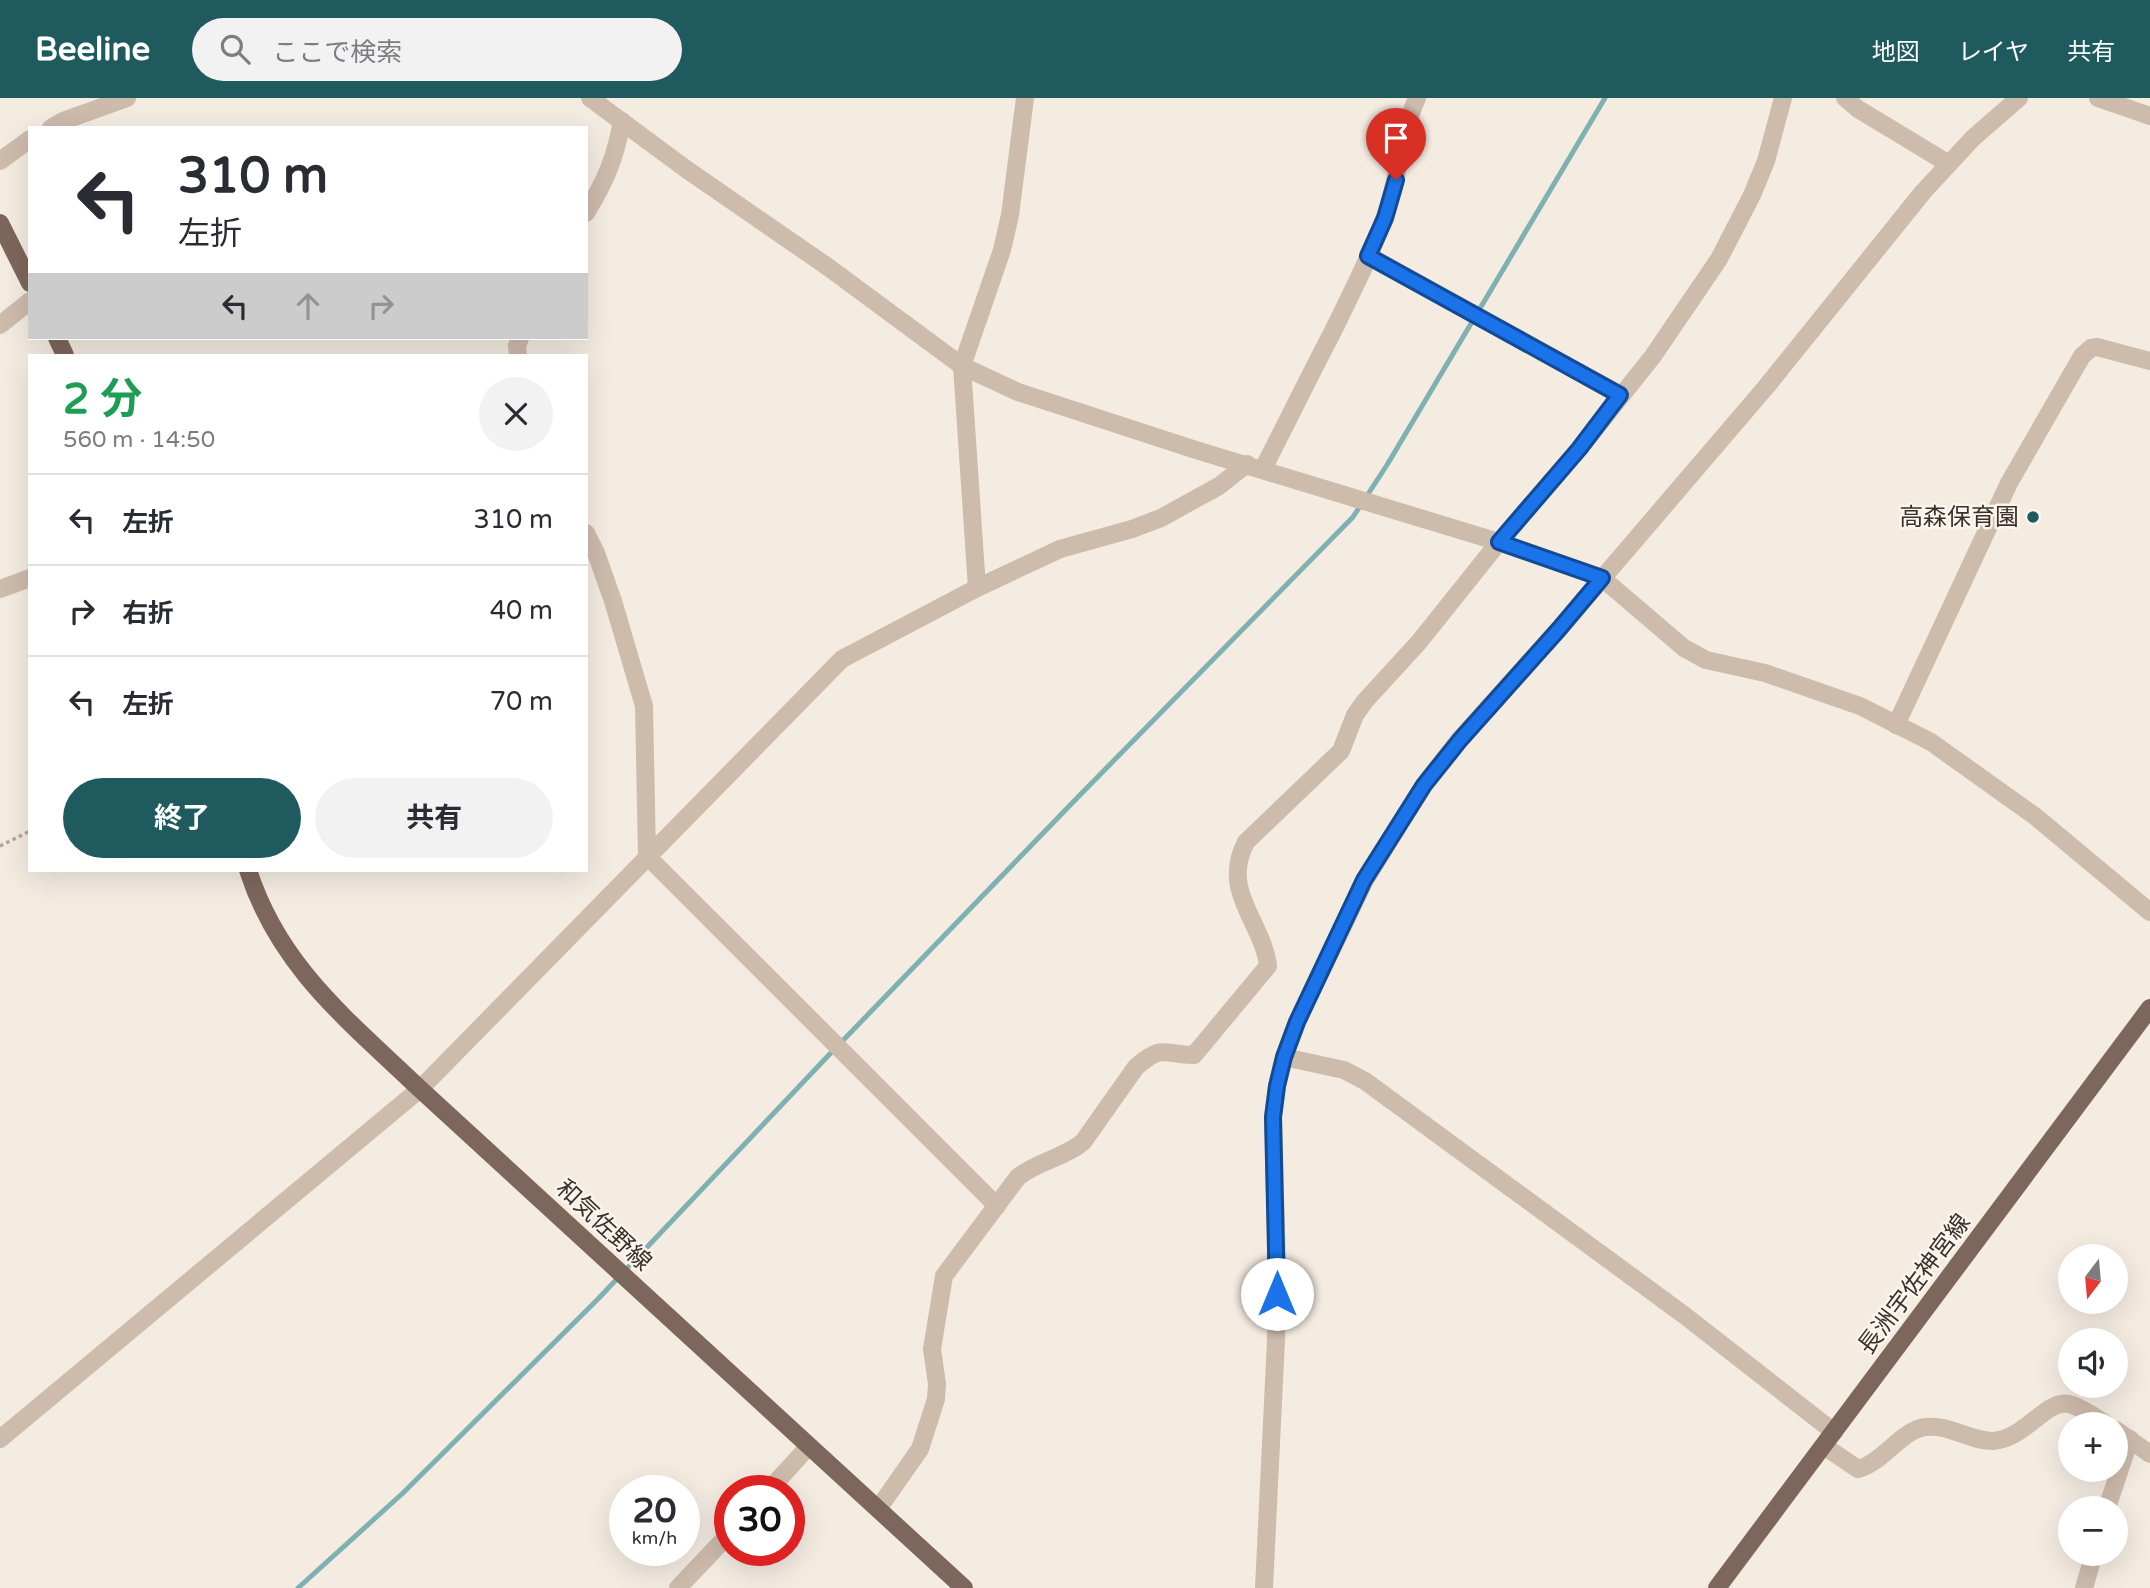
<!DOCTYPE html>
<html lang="ja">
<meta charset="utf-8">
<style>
:root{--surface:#fff;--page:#f2f2f3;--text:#2b2b33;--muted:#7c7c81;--line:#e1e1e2;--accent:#1f5a5e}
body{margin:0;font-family:"Varela Round","Noto Sans JP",sans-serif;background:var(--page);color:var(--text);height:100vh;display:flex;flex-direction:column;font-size:26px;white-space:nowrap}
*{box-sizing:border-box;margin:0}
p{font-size:23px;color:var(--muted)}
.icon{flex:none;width:38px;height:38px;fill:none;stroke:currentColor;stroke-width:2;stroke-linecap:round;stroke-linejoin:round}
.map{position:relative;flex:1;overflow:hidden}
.side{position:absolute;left:28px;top:256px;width:560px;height:518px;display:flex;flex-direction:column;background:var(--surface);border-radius:0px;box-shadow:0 7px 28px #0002}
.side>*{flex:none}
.guide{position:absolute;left:28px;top:28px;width:560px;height:214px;border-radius:0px;box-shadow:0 7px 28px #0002;background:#fff;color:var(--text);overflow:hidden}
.needle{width:46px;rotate:196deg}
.controls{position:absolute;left:2058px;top:1146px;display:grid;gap:14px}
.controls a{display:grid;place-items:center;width:70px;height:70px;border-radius:50%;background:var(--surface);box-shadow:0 7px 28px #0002;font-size:35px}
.speed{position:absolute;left:609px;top:1377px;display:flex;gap:14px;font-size:35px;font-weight:700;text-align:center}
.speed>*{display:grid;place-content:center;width:91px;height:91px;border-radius:50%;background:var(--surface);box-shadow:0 7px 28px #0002;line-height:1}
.speed small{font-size:18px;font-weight:400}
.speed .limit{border:10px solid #d22;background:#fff;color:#111}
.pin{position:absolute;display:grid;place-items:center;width:60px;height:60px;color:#fff;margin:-72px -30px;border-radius:50% 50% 50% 0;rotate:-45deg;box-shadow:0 0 7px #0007}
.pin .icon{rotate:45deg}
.me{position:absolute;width:77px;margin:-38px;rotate:0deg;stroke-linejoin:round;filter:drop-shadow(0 0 5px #0008)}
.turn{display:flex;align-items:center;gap:24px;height:147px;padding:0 35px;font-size:32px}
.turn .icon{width:91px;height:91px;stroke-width:2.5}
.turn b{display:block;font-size:49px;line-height:60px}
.lanes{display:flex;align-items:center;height:66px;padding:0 35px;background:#0003;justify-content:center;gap:35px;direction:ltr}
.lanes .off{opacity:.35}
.round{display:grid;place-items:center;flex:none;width:74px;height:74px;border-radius:37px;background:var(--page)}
.head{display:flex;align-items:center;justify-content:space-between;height:119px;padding:0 35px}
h1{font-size:42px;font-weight:700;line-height:52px;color:#1e9e55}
.cta{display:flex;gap:14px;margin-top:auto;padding:14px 35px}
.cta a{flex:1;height:80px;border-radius:42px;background:var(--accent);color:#fff;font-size:28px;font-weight:700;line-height:80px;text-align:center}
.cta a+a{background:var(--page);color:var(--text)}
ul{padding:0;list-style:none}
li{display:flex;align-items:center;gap:21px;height:91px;padding:0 35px;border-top:2px solid var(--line)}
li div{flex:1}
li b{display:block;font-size:26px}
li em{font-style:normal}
header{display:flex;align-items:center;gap:42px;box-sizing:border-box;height:98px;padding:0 35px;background:var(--accent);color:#fff}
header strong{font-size:33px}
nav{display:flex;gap:38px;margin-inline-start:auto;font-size:24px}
.search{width:490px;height:63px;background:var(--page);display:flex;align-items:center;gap:18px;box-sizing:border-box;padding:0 24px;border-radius:38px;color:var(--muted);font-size:26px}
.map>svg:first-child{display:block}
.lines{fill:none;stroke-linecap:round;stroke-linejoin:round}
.stream{stroke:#7fb0b2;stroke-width:5}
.path{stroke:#b9a596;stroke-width:3.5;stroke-dasharray:3.5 3.5;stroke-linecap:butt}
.minor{stroke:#cdbbac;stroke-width:18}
.major{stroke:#7d675c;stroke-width:18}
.route-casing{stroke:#114b97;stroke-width:18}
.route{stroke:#1a73e8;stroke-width:12}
.poi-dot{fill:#1f5a5e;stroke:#fbf5ee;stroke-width:2.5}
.labels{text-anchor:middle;stroke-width:5;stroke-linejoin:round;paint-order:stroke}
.poi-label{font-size:24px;fill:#3b302b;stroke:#fbf5ee;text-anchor:end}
.street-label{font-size:24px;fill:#3b302b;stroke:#fbf5ee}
</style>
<header>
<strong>Beeline</strong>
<div class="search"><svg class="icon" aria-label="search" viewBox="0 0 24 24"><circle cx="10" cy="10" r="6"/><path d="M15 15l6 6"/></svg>ここで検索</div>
<nav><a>地図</a><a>レイヤ</a><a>共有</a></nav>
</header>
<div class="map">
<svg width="2150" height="1490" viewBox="0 0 2150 1490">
<rect width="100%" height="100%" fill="#f4ebe1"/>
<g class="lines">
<path class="stream" d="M298,1490L403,1395L598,1201L826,960L1078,699L1353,419L1387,367L1605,0"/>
<path class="path" d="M0,748L30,733"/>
<g class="minor">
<path d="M590,0L686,71L828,169L962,268L1018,294L1196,352L1499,444L1602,480L1684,550L1706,562L1765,575L1860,608L1931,644L2036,719L2150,814"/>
<path d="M1845,0L1858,11L1949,66"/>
<path d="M2098,0L2150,18"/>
<path d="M51,30L63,23L127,0"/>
<path d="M0,63L30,41"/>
<path d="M586,115C606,82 615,61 622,23"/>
<path d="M1369,158L1620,297"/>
<path d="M0,227L30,203"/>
<path d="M518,257L517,248L520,240"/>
<path d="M1263,371C1286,326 1308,281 1331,237C1350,198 1370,160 1385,119C1399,80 1400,38 1417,0"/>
<path d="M586,435L596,455L613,503L644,608L647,758L997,1108"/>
<path d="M977,490L962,268L1002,152L1010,117L1025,0"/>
<path d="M0,491L30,480"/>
<path d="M1896,627L2009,385L2082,258L2091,250L2097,249L2150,263"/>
<path d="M1284,959L1344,972L1365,983L1684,1217L1834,1334"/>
<path d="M2116,1332L2150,1356"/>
<path d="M0,1341L420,991L842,561L977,490L1060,451L1132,431L1161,420L1219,388L1247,366"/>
<path d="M1824,1348L1858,1371C1883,1365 1902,1331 1926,1329C1949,1326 1971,1344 1994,1343C2026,1340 2046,1301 2069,1306C2082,1309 2095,1319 2106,1326"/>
<path d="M768,1393L809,1348"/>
<path d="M2107,1410L2130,1341"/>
<path d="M878,1411L920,1351L936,1301L937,1286L932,1251L944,1178L1018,1079C1038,1063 1064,1060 1083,1044L1136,969C1164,945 1163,957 1194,957L1268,868C1263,824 1220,793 1246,744L1341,653L1355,617L1365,603L1419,544L1499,444L1579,351L1653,258L1719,161L1752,97L1766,63L1783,0"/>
<path d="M678,1490L730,1435"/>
<path d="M1264,1490L1276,1242L1277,1173L1273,1019L1277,988L1284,959L1297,924L1365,782L1424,687L1459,642L1559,531L1766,289L1923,94L1973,40L2019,0"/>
<path d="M2084,1490L2094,1456"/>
</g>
<g class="major">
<path d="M0,125L30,185"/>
<path d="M57,240L65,257"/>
<path d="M248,772C279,869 348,922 420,991L964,1490"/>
<path d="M1717,1490L2150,910"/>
</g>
</g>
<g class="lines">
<g class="route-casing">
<path id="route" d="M1277,1196L1273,1019L1277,988L1284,959L1297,924L1364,782L1424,687L1460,642L1559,531L1602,480L1499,444L1579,351L1620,297L1368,158L1385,120L1396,82"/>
</g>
<use href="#route" class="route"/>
</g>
<circle class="poi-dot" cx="2033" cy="419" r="7"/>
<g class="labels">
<g class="poi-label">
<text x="2019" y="427">高森保育園</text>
</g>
<g class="street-label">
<text transform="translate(604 1127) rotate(43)" y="8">和気佐野線</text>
<text transform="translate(1914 1186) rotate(-53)" y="8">長洲宇佐神宮線</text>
</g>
</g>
</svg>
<div class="controls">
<a><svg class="needle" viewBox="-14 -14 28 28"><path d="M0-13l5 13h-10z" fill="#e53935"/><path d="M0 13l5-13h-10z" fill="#7c7c81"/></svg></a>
<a><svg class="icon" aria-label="sound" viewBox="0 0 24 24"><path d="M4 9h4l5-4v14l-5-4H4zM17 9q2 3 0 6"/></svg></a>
<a>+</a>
<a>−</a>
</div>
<div class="speed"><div>20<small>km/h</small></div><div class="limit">30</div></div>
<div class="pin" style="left:1396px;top:82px;background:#d93025"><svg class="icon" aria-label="arrive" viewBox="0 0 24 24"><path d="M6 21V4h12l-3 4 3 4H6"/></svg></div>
<svg class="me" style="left:1277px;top:1196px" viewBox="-20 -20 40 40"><circle r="19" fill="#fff"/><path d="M0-13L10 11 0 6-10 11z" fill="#1a73e8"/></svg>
<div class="guide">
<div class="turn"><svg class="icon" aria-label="left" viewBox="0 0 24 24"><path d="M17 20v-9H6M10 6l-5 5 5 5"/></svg><div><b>310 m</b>左折</div></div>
<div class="lanes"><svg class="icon" aria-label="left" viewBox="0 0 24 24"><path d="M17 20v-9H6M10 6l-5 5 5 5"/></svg><svg class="icon off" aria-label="ahead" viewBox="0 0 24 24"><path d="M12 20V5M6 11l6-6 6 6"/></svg><svg class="icon off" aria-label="right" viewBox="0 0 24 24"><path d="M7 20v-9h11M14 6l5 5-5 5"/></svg></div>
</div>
<section class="side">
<div class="head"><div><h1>2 分</h1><p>560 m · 14:50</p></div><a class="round"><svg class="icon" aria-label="close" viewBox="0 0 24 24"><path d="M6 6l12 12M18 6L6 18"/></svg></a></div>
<ul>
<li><svg class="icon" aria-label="left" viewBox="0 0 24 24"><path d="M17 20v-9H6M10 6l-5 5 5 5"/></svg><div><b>左折</b></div><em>310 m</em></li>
<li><svg class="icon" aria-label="right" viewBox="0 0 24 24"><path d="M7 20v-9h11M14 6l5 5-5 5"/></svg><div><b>右折</b></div><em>40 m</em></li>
<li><svg class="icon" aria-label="left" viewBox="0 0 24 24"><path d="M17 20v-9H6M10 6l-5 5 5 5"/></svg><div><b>左折</b></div><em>70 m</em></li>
</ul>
<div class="cta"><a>終了</a><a>共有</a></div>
</section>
</div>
